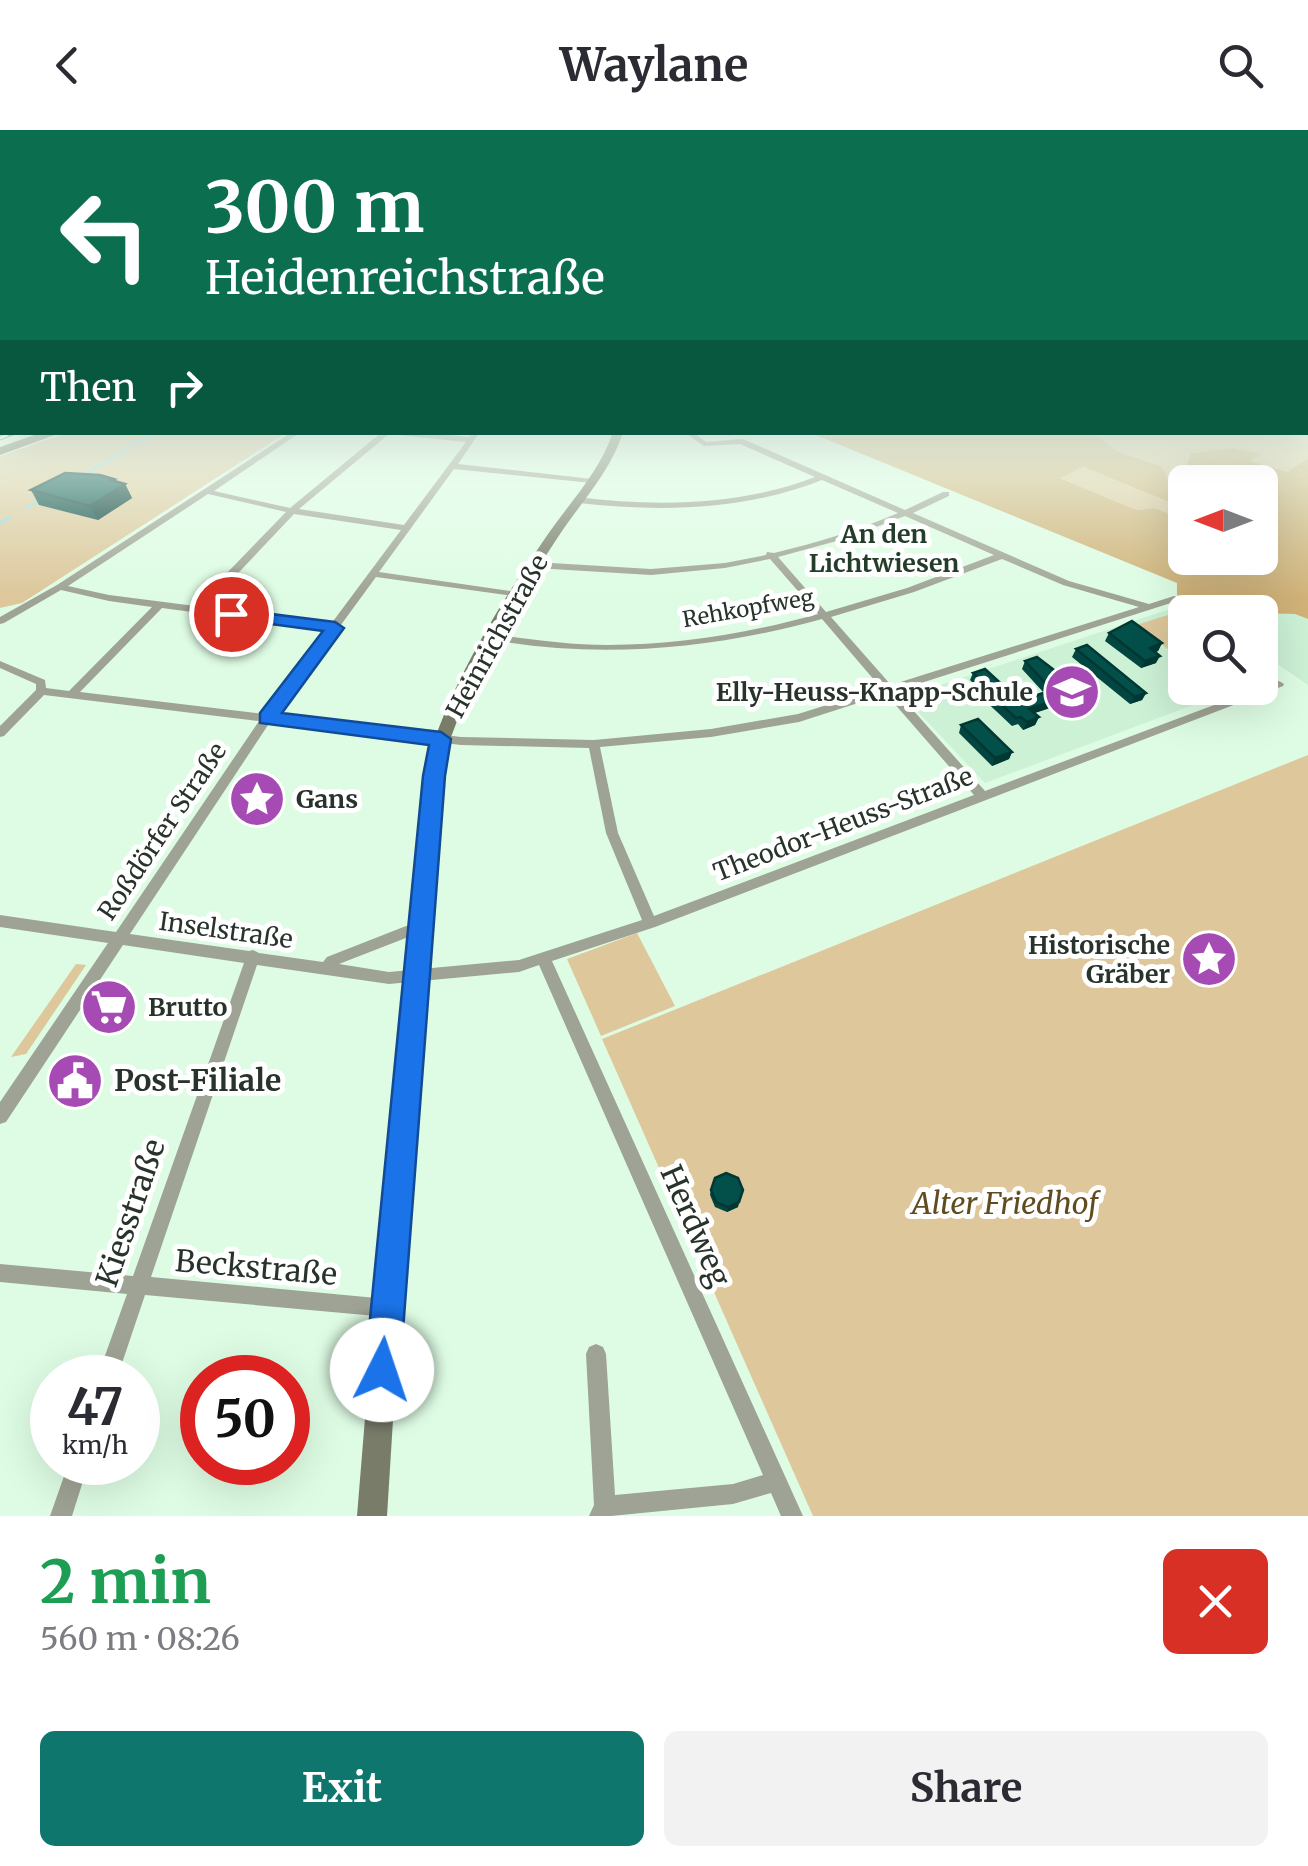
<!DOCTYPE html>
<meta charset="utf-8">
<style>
:root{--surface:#fff;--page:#f2f2f3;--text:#2b2b33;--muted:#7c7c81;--accent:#0f766e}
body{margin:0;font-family:Merriweather,serif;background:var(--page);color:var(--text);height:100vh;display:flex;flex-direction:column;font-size:38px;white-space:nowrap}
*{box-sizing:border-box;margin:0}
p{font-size:32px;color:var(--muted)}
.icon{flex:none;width:55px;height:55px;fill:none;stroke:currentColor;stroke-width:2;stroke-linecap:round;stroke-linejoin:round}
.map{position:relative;height:1386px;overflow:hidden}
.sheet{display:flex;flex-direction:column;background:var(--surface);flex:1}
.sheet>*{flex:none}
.banner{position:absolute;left:0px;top:0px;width:1310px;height:305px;box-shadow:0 10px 40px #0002;background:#0b6e4f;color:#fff;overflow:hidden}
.needle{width:65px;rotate:270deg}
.buttons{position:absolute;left:1168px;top:335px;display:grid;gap:20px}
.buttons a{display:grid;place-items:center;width:110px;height:110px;border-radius:15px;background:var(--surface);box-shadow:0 10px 40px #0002;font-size:50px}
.speed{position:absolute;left:30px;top:1225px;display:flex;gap:20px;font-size:50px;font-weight:700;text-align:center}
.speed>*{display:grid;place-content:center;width:130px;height:130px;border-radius:50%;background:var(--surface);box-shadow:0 10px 40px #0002;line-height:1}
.speed small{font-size:25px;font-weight:400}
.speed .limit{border:15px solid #d22;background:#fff;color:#111}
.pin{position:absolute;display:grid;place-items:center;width:85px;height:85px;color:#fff;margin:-42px;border:5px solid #fff;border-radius:50%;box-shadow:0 2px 10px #0007}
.me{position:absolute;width:110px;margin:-55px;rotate:4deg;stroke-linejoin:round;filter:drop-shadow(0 0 8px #0008)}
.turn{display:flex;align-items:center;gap:35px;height:210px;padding:0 40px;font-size:45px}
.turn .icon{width:130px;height:130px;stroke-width:2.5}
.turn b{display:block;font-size:70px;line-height:85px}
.then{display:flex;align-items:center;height:95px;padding:0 40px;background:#0003;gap:20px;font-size:38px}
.round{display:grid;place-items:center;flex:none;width:105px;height:105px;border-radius:15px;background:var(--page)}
.summary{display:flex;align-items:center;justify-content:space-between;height:170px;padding:0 40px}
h1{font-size:60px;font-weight:700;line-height:75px;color:#1e9e55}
.action{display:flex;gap:20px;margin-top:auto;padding:20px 40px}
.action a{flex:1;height:115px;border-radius:15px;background:var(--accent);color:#fff;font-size:40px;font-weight:700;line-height:115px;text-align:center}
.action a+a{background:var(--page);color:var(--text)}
header{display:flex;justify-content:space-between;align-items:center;height:130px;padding:0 40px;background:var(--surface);font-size:45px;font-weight:700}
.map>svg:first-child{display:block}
.built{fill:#ccf1d5}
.green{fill:#ddc79b}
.forest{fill:#d0b278}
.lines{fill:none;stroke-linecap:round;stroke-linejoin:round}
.stream{stroke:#8bd8f1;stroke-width:2.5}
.minor{fill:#9fa395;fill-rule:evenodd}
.secondary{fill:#787c69;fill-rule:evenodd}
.primary{fill:#5c6149;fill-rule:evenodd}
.rail-casing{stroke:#505f54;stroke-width:5}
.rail{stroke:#fff;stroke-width:2.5;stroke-dasharray:8;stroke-linecap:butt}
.wall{fill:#034540}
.shaded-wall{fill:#023834}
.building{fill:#03504a;stroke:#023834;stroke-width:2.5}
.route{fill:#1a73e8;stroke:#114b97;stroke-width:2.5}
.labels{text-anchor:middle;stroke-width:10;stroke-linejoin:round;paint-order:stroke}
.far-street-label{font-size:22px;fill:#28332b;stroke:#fff}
.far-quarter-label{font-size:25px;font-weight:bold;fill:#243d2b;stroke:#fff}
.street-label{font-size:25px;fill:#28332b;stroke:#fff}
.poi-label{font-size:25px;font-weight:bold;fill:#28332b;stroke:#fff;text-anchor:end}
.near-poi-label{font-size:30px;font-weight:bold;fill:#28332b;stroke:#fff;text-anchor:start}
.near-park-label{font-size:30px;font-style:italic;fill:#614c1f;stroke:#fff}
.near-street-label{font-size:30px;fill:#28332b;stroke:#fff}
</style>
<header><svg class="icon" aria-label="back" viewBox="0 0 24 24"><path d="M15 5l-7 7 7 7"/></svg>Waylane<svg class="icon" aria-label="search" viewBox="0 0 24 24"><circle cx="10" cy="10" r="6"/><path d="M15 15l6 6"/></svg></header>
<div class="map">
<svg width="1308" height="1386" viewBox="0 0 1308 1386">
<rect width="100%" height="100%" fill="#defce4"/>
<g class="built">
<path d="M1176,477L1185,483V558H1238L985,653L904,567Z"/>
<path d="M1260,484H1295L1308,489V555L1260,522Z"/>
</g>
<g class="green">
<path d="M1308,273V328L1288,343L1249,331L1260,324L1233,318L1191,323L1181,346L1186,352L1185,389L1154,378L1137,380L1058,347L1083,337L1169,372L1161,336L1116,321L1095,303L1308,302Z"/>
<path d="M67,303H286L22,473L0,478V326Z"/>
<path d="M1168,485L1185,497V532L1136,495Z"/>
<path d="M1308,625V1386H813L602,909Z"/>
<path d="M637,803L675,876L601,906L567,829Z"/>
<path d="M76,834L86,835L26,924L11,927Z"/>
</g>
<path class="forest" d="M811,303H1095L1116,321L1161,336L1177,365L1169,372L1083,337L1060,348L1137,380L1154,378L1185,389V428H1238L1242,435L1266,438L1260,423V352H1186L1181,347L1191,323L1233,318L1261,324L1250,331L1287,342L1308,328V489L1295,484L1202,482L1177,465V453Z"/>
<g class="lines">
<g class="stream">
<path d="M83,345L156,302"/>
<path d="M27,378L40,370"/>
<path d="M0,393L10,387"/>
</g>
<g class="minor">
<path d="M292,302H301L214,361L290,378L382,302H418L469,307L473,302H480L458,334L592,349L596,351L592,353L454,339L379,442L517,462L522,465L520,467L376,447L275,585L461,607L594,610L711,599L798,584L881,558L822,489C713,519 599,530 487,509V505L491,504C530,509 569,515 608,515C678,515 750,503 818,484L770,429L725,438L651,445L535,438L530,435L535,432L651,439L725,433L766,425L767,422L774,423C816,413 858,400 898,383L822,350C744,381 660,382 578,373L574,370L578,367C657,377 740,376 815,347L740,314L704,316L684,302H693L706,312L743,309L905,380L943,362H949V366L913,383L1069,451L1149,474L1174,466L1177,467V471L896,561L985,661L1275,552L1279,551L1284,554L1283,556L655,797L552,831L803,1386H781L771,1363L733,1374L611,1386H589L594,1375L586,1224L589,1217L596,1214L603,1217L606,1224L615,1365L733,1354L763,1345L539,835L519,842L389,854L257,835L151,1147L387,1169L394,1171L396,1178L394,1185L387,1187L145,1165L117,1248H97L127,1164L0,1152V1134L133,1146L244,833L123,815L6,992L0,994V972L108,813L0,797V785L116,802L259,591L44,565L4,606L0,607V596L36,560V554L0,538V531L45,550L46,558L69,561L152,477L109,471L61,460L4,493L0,494V487L57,455ZM389,304L466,312L404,395L299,379ZM208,364L286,382L195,476L109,465L68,456ZM294,384L401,400L331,494L205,478ZM905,386L994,425L907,458L826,482L778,427L844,409ZM1002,429L1063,455L1139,477L891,555L831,487L914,462ZM162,478L326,500L264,584L80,562ZM886,564L974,665L654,786L618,703L600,617L711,607L799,592ZM270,592L461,615L589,618L606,703L642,790L519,830L389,842L339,834L411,806L413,802L411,798L406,796L327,827L323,832L259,823L253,820L249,821L130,804Z"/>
<path d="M69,1332H89L72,1386H50Z"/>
</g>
<path class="secondary" d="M613,302H623C611,342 580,373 558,407C513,475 470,546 445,625L411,1081L400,1178L387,1386H357L374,1178L387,1081L429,625C455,546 499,475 546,407C569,373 600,342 613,302Z"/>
<path class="primary" d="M43,302H63L0,325V317Z"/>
<g class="rail-casing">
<path id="rail" d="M0,308L16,302"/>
</g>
<use href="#rail" class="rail"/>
</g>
<g class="wall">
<path d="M115,351L125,354L132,368L98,390L39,375L31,360Z"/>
<path d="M1109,503L1162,513L1158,521L1156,522V533L1141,538L1105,511Z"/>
<path d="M1076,519L1146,563L1142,570L1130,574L1072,527Z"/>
<path d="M1025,531L1086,569L1089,583L1078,587L1062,574L1034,583L1039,587L1035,595L1023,600L1018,594L1012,596L979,565L981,561L970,550L973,543L1020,571L1044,563L1022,539Z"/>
<path d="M961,595L1012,622L1009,629L992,636L959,603Z"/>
<path d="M711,1060L738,1077L727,1082L715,1077L710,1065Z"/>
</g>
<g class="shaded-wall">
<path d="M114,349L118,358L125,354L132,368L98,390L90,376Z"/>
<path d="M1162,513L1158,521L1146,525L1150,518Z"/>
<path d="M1160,526L1156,533L1141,538L1145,531Z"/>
<path d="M1146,563L1142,570L1130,574L1135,567Z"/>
<path d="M1066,566L1062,574L1026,586L1029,579Z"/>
<path d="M1093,575L1089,583L1078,587L1081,579Z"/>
<path d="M1039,587L1035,595L1023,600L1027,592Z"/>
<path d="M1012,622L1009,629L992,636L995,628Z"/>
<path d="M743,1060L738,1077L727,1082L728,1077Z"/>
</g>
<g class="building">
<path d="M65,343L100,345L114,349L111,350L125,354L90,376L31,360Z"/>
<path d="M1132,491L1162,513L1150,518L1160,526L1145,531L1109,503Z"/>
<path d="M1087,515L1146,563L1135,567L1076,519Z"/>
<path d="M1037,527L1087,565L1083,567L1093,575L1081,579L1066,566L1029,579L1039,587L1027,592L1021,587L1016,588L982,557L987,556L973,543L985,539L1020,571L1052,560L1025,531Z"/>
<path d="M978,589L1012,622L995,628L961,595Z"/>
<path d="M726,1043L738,1048L743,1060L739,1072L728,1077L716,1072L711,1060L715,1048Z"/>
</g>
<linearGradient id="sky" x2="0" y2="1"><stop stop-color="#83c2ec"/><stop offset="0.58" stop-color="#f0fef3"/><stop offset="1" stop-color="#f0fef3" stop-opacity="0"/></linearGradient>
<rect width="1308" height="467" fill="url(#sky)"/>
<path class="route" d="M231,479L335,492L344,498L282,583L441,602L451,609L445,646L400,1240L395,1253L382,1258L370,1253L365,1240L423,646L429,615L260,593V583L323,501L225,488L222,484Z"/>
<defs>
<g id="school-disc" transform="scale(2.875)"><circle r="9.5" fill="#a64ab4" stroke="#fff"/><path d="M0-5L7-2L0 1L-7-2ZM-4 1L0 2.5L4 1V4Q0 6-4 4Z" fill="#fff"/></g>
<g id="sight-disc" transform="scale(2.875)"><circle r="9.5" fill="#a64ab4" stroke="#fff"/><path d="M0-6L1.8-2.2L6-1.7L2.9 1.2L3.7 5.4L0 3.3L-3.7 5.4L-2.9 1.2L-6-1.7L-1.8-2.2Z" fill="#fff"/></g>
<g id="supermarket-disc" transform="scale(2.875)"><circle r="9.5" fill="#a64ab4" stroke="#fff"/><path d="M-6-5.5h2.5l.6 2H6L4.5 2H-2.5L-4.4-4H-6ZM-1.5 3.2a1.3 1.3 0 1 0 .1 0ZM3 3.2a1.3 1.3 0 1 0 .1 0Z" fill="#fff"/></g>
<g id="civic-disc" transform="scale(2.875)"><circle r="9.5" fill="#a64ab4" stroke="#fff"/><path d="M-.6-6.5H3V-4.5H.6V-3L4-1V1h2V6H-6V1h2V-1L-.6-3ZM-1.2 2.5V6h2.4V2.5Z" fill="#fff"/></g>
</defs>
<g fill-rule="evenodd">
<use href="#school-disc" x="1072" y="562"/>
<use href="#sight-disc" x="257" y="669"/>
<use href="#sight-disc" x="1209" y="829"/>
<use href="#supermarket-disc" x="109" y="877"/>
<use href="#civic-disc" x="75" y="951"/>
</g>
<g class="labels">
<g class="far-street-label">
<text transform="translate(748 478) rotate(-10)" y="8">Rehkopfweg</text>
</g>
<g class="far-quarter-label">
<text x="884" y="413">An den<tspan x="884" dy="29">Lichtwiesen</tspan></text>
</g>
<g class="street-label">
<text transform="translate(497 506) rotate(-61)" y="9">Heinrichstraße</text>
<text transform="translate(843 694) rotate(-21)" y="9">Theodor-Heuss-Straße</text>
<text transform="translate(162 701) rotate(-56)" y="9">Roßdörfer Straße</text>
<text transform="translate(226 800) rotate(8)" y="9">Inselstraße</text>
</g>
<g class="poi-label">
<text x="1033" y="571">Elly-Heuss-Knapp-Schule</text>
<text x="296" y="678" text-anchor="start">Gans</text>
<text x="1170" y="824">Historische<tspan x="1170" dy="29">Gräber</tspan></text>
<text x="148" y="886" text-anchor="start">Brutto</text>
</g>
<g class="near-poi-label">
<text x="114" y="961">Post-Filiale</text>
</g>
<g class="near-park-label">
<text x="1005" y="1084">Alter Friedhof</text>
</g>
<g class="near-street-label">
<text transform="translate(131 1083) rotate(-71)" y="10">Kiesstraße</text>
<text transform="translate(695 1096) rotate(66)" y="10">Herdweg</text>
<text transform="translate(256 1138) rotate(5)" y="10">Beckstraße</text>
</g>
</g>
</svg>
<div class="buttons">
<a><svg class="needle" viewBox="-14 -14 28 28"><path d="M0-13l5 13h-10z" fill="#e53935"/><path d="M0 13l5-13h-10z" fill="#7c7c81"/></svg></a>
<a><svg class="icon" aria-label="search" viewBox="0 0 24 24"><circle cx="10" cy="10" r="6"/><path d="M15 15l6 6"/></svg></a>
</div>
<div class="speed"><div>47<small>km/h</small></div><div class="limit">50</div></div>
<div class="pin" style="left:231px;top:484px;background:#d93025"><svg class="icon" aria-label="arrive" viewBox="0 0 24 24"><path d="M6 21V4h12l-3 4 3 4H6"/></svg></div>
<svg class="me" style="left:382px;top:1240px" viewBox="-20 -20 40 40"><circle r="19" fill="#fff"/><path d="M0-13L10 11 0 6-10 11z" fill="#1a73e8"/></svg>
<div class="banner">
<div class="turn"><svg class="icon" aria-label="left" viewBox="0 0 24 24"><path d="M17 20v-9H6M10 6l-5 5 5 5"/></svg><div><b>300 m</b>Heidenreichstraße</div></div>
<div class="then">Then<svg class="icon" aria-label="right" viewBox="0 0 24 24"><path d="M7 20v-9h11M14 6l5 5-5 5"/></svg></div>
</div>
</div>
<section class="sheet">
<div class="summary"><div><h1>2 min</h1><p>560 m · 08:26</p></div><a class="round" style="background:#d93025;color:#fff"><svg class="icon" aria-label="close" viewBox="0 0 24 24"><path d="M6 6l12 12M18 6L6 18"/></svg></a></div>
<div class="action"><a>Exit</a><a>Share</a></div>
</section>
